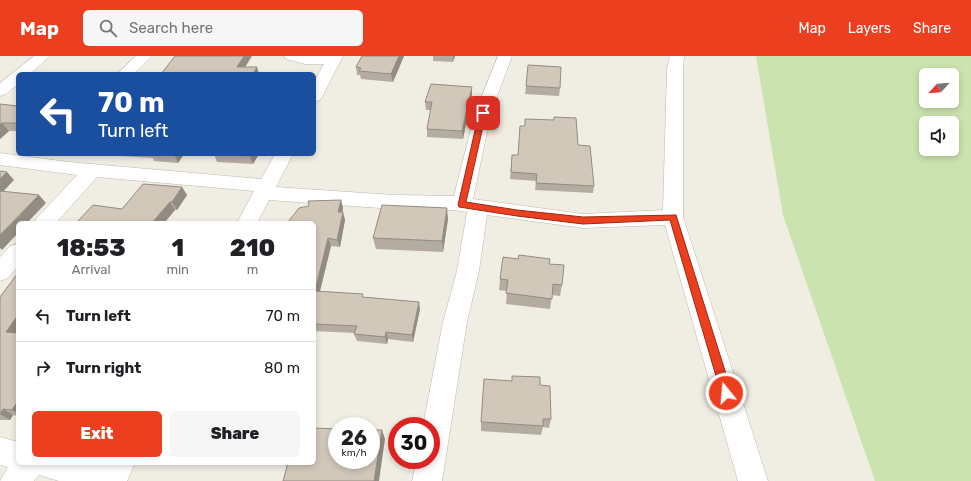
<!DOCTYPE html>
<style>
:root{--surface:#fff;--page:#f6f6f6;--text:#202124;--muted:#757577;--line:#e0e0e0;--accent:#ec3f1f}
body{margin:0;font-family:Rubik,sans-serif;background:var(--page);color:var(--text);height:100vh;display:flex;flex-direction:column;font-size:15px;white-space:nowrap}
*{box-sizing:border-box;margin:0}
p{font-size:13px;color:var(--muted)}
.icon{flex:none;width:22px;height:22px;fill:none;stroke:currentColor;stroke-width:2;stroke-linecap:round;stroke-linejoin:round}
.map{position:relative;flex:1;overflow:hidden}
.panel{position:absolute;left:16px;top:165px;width:300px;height:244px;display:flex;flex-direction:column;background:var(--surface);border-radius:6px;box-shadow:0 2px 6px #0003}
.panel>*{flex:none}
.hud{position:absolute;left:16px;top:16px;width:300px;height:84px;border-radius:6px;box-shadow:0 2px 6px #0003;background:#1a4fa0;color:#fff;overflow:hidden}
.needle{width:26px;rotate:244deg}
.controls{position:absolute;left:919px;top:12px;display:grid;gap:8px}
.controls a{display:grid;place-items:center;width:40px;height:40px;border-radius:6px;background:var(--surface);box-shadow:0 2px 6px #0003;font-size:20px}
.speed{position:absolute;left:328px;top:361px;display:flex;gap:8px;font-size:20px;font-weight:700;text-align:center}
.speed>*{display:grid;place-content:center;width:52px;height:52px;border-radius:50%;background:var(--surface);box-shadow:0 2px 6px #0003;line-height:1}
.speed small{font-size:10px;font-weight:400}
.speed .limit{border:6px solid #d22;background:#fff;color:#111}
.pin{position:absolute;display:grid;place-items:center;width:34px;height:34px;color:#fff;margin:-17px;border-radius:8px;box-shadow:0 2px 6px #0006}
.me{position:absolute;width:44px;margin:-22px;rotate:343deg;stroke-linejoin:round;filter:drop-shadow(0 0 3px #0008)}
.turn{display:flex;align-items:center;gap:14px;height:84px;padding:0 16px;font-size:18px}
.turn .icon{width:52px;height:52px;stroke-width:2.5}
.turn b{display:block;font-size:28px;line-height:34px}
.eta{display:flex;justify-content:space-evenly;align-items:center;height:68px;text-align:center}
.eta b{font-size:24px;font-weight:800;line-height:28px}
.primary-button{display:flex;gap:8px;margin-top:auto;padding:8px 16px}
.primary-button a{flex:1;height:46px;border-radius:6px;background:var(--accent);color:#fff;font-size:16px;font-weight:800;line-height:46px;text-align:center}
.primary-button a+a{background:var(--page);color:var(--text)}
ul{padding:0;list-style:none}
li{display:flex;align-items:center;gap:12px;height:52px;padding:0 16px;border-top:1px solid var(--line)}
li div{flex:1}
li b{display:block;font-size:15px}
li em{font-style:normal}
header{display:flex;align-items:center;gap:24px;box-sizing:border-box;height:56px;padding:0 20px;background:var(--accent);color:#fff}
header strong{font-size:19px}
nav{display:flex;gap:22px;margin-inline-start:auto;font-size:14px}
.search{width:280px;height:36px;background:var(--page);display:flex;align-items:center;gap:10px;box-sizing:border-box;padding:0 14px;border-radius:6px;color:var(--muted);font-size:15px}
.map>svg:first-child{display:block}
.green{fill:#cbe3ae;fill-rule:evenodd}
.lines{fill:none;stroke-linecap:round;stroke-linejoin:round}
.street-casing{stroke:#beb7aa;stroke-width:1}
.street{fill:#fff;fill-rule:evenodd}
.wall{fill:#b4aca0}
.shaded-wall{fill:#928c82}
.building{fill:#d1c8ba;stroke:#928c82}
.route{fill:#ec3f1f;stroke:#992914}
</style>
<header>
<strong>Map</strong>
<div class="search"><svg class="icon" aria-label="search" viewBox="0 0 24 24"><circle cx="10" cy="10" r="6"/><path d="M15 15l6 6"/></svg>Search here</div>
<nav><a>Map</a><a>Layers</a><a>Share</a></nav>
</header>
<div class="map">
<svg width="971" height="425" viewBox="0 0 971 425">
<rect width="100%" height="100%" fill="#f0ede3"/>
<path class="green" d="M756,0H971V425H875L783,159ZM926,19H952V45H926ZM926,67H952V93H926Z"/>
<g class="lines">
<g class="street-casing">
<g id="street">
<path d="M34,0H50L30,18H18V28L6,38L0,40V27Z"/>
<path d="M136,0H152L134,18H117Z"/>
<path d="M284,0H343L322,41L320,44L314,46V26L324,8H305L286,3Z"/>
<path d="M498,0H512L491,57L473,143L583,158L663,154L667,13L670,0H684L683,13V161L768,425H738L665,169L583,172L487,159L479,215L467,266L442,425H412L417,404H431V370H423L443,266L457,215L467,156L454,154L394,153L269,144L257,167H237L254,135L97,121L56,167H34L37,162L77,119L0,109V97L69,106L261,123L275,98H293L276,131L394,139L454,140L475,57Z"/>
<path d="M18,188V210L8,222L0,225V201L10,190Z"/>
<path d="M0,381L18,386V407H135L127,425H59L39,419L34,425H0L8,411L0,409Z"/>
</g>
</g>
<use href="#street" class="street"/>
</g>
<g class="wall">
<path d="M362,0H404L393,26L361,23L360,19H357L356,11Z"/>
<path d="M433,0H455L453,6L433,5Z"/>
<path d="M526,30L560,32L559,40L525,38Z"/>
<path d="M472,31V39L463,83L427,81V73L431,54H426L425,46Z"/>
<path d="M0,48L18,50V75H9L0,83Z"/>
<path d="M554,61L578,89L594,130L593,137L535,134L536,125L510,123L512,99H518L554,64Z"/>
<path d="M104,98H184L178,107L154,105L153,102L104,99Z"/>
<path d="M214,98H259L253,108L217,106Z"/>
<path d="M182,131L187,139L177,154H175L164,167H76L122,153Z"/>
<path d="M341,144L343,152L342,156L345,164L340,191L331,190L320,235L363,241L420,253L413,286L388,283L387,288L357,285L354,278L355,277L314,275V167Z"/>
<path d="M448,163L443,196L376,193L373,182Z"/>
<path d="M549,208L562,229L560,240L552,239L550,253L506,248L507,235L499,234L500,223Z"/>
<path d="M18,217V360L13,359L10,364H0V241Z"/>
<path d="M540,329L551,363L549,372L543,371L541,379L481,375V366Z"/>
</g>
<g class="shaded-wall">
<path d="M244,0H252L241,18L237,11Z"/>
<path d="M399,0H404L393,26L391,18Z"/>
<path d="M453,0H455L453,6Z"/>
<path d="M257,11L259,18H253Z"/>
<path d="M472,31V39L463,83L462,75Z"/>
<path d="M2,67L9,75L0,83V69Z"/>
<path d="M174,98H184L178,107Z"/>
<path d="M251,98H259L253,108L250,100Z"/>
<path d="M7,116L14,124L0,139V123Z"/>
<path d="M182,131L187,139L177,154L172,146Z"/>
<path d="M39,139L46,147L27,167H18V177L2,194L0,192V179Z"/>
<path d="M341,144L343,152L341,164L338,156Z"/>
<path d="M170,146L175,154L164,167H152Z"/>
<path d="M447,152L448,163L443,196L442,185Z"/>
<path d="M343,156L345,164L340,191L337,184Z"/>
<path d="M328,182L331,190L318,243L315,235Z"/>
<path d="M419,246L420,253L413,286L412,279Z"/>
<path d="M18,259V279L6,276Z"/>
<path d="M386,276L388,283L387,288L385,281Z"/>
<path d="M18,345V357L12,354Z"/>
<path d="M3,353L13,359L10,364L0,358Z"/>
<path d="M382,374L385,383L379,425H374Z"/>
</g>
<g class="building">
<path d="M175,0H244L237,11H257L253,18H161Z"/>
<path d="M362,0H399L391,18L359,15L361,12L356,11Z"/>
<path d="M528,9L561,11L560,32L526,30Z"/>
<path d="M431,28L472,31L462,75L427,73L432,46H425Z"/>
<path d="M0,48L18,50V67H2L0,69Z"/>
<path d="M554,61L576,62L578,89L590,90L594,130L536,127L537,118L511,116L512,99H518L520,70H525V63L554,64Z"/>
<path d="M223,98H251L250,100Z"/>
<path d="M0,115L7,116L0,123Z"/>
<path d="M143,128L182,131L172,146H170L152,167H76L93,149L122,153Z"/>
<path d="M0,135L39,139L0,179Z"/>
<path d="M341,144L338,156H343L337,184L328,182L315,235L363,238L362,241L419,246L412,279L386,276L385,281L354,278L357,270L314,268V167H287L299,152L309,150L308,145Z"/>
<path d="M382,149L447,152L442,185L373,182Z"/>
<path d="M519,199L550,203L549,208L564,209L562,229L553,228L552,243L506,237L508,224L500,223L503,201L518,203Z"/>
<path d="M18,217V259L6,276L18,277V345L12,354L3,353L0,358V241Z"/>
<path d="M512,320L540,321V329L550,330L551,363H543V370L481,366L484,323L512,325Z"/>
<path d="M314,372L337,373V404H371V374H382L374,425H283L288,407H314Z"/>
</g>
<path class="route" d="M483,55L486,57L466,146L517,154L583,161L676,159L732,337L730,341L726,342L723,341L721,337L670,164L583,168L517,160L459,151L458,149L479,57Z"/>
</svg>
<div class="controls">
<a><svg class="needle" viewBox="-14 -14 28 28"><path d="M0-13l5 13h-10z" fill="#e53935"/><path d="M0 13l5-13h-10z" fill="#757577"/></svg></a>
<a><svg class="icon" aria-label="sound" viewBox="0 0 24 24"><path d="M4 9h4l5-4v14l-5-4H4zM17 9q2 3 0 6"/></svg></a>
</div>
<div class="speed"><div>26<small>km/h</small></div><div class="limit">30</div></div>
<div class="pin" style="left:483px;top:57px;background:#d93025"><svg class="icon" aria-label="arrive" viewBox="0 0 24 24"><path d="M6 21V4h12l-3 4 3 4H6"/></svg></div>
<svg class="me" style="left:726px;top:337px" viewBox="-20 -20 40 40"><circle r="17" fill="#ec3f1f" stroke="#fff" stroke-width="3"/><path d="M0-11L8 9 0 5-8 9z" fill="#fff"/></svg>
<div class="hud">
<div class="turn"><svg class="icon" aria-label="left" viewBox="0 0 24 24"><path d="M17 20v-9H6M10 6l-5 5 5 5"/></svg><div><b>70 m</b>Turn left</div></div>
</div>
<section class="panel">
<div class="eta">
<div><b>18:53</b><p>Arrival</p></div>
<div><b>1</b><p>min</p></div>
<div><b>210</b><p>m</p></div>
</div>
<ul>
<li><svg class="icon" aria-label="left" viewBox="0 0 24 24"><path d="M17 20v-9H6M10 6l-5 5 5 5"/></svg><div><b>Turn left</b></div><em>70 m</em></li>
<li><svg class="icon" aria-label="right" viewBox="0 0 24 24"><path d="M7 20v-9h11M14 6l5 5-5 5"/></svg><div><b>Turn right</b></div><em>80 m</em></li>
</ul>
<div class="primary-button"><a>Exit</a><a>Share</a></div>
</section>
</div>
